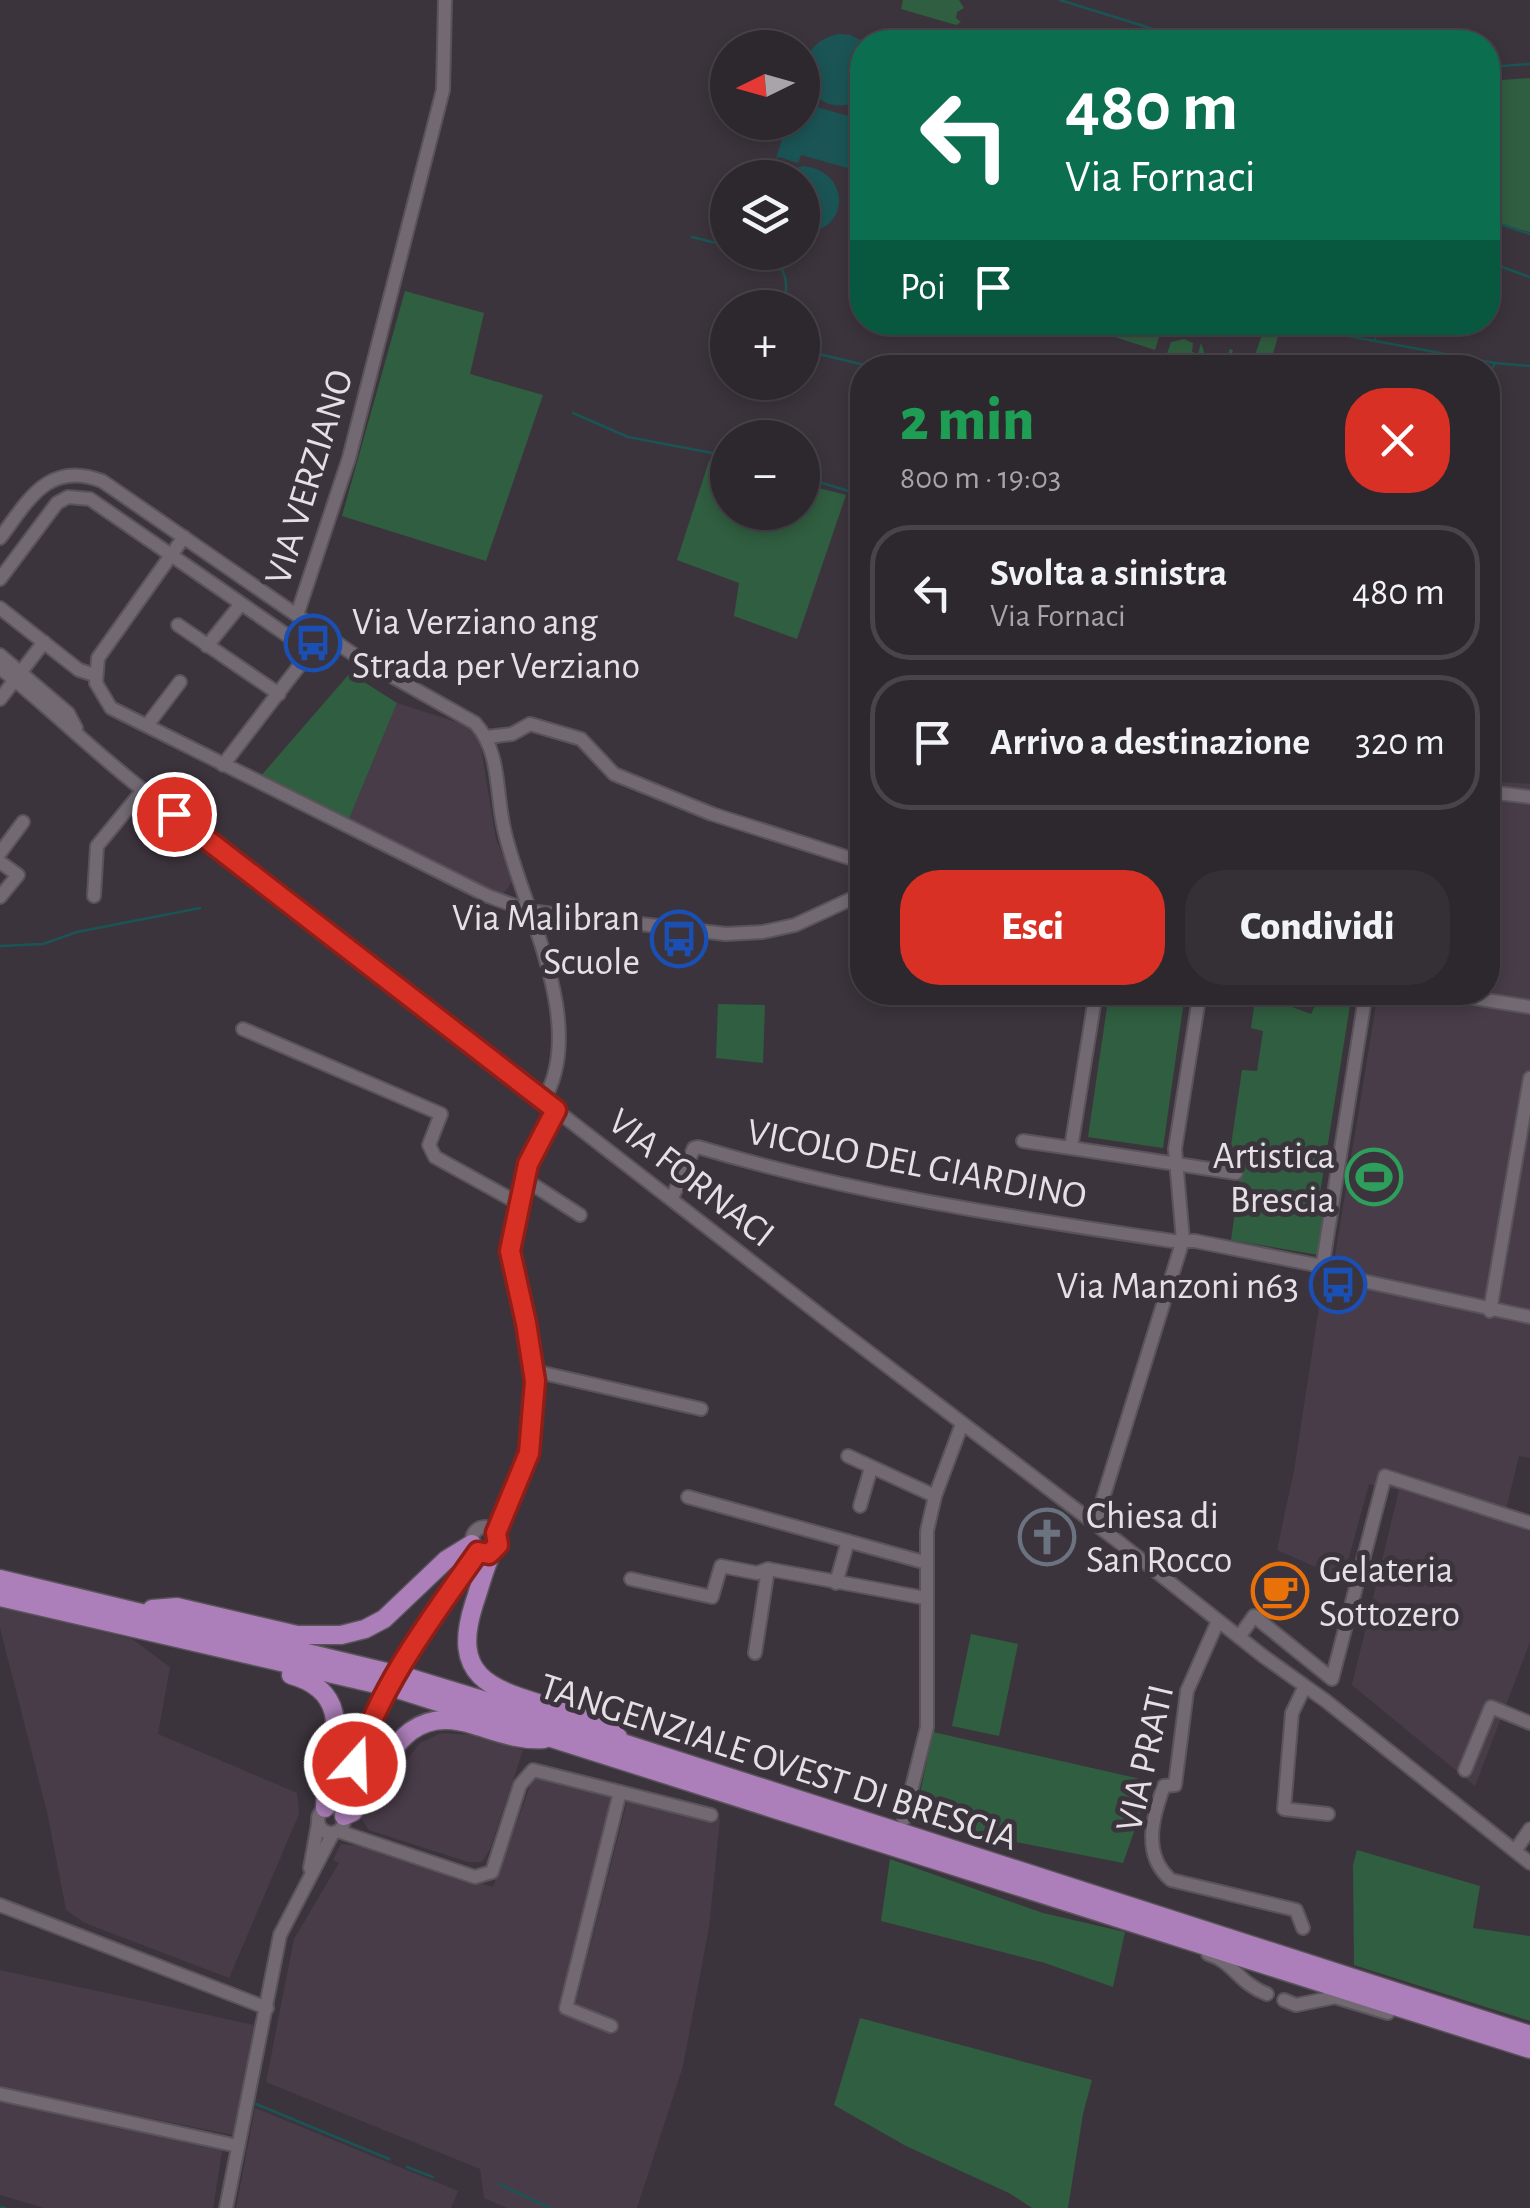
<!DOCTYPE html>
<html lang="it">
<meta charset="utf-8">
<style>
:root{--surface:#2d272e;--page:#352f36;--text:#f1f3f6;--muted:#a7a5aa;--line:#48444a;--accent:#d93025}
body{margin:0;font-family:"Alegreya Sans",sans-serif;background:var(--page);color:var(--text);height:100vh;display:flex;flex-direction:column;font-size:38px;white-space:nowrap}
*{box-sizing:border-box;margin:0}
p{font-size:32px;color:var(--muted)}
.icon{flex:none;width:55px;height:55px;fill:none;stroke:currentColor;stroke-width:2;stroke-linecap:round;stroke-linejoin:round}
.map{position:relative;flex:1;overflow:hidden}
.panel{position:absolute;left:850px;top:355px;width:650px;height:650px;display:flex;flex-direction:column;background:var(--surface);border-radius:40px;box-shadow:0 5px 15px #0003,0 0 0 2px var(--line)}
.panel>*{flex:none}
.guide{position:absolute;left:850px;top:30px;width:650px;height:305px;border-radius:40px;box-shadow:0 5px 15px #0003,0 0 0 2px var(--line);background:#0b6e4f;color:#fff;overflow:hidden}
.needle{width:65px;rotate:265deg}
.buttons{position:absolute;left:710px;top:30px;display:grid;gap:20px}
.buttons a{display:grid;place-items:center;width:110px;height:110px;border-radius:50%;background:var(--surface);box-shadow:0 5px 15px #0003,0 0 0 2px var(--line);font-size:50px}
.pin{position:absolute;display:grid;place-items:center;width:85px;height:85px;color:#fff;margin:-42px;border:5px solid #fff;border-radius:50%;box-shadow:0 2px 10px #0007}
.me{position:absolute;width:110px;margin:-55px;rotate:20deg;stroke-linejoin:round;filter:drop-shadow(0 0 8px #0008)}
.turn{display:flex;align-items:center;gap:35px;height:210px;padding:0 50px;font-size:45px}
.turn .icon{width:130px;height:130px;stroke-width:2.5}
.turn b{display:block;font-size:70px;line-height:85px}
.then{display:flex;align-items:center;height:95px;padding:0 50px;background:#0003;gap:20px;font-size:38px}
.round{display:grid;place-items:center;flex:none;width:105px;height:105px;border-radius:40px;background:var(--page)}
.head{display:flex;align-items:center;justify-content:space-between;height:170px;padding:0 50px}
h1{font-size:60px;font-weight:800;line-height:75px;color:#1e9e55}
.action{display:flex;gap:20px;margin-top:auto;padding:20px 50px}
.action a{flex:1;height:115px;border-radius:40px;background:var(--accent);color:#fff;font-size:40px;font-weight:800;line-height:115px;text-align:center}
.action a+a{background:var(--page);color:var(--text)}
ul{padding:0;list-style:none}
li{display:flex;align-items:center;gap:30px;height:135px;margin:0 20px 15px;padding:0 30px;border:5px solid var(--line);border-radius:40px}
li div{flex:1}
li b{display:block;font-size:38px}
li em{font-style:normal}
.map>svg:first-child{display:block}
.built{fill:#483c49}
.green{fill:#305e40}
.water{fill:#1b5455}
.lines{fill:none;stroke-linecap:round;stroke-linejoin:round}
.stream{stroke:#1b5455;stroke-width:2.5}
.minor-casing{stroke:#59535a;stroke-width:16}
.major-casing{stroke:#59535a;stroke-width:21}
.minor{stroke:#726973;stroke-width:12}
.major{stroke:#ad7fba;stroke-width:18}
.major-bridge-casing{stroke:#59535a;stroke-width:21;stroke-linecap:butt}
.major-bridge{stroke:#ad7fba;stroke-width:18}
.route-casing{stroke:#8d1f18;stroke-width:25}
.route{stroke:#d93025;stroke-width:18}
.labels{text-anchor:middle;stroke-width:10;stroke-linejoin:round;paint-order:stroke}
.street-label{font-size:38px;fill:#e5e0e5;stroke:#3c343d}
.poi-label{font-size:38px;fill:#e5e0e5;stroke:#3c343d;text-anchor:start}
</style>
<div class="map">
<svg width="1530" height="2208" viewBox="0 0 1530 2208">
<rect width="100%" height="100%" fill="#3c343d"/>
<g class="built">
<path d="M397,703L469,726L480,742L496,839L513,880L501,897L349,819Z"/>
<path d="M1488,781L1530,784V1458L1519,1456L1503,1522L1530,1532V1642L1475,1786L1352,1685L1399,1490L1369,1484L1343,1579L1277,1550L1294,1471L1321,1294L1334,1262L1378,993L1488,992Z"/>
<path d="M0,1606L132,1639L170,1667L158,1734L297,1793L299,1814L229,1978L85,1923L66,1910L48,1816L0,1628Z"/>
<path d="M441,1733L472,1735L523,1750L490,1849L482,1862H468L369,1830L361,1818L420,1743Z"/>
<path d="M533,1778L612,1795L559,2008L611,2029L575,2006L628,1798L720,1819L709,1927L683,2066L637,2208H507L484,2198L480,2169L266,2082L294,1939L339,1863L333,1860L341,1844L360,1846L493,1887Z"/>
<path d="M0,1970L254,2025L233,2135L0,2088Z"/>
<path d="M0,2100L222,2151L213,2208H44L0,2195Z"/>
<path d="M255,2108L458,2191L451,2208H236Z"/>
</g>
<g class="green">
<path d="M903,0H959L964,8L957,12L956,18L961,22L956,25L901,9Z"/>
<path d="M1530,78V232L1488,221V81Z"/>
<path d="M405,291L484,313L470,374L543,395L486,561L342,516Z"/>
<path d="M1135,323L1163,324L1155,350L1081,326L1079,331L1053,323H1098L1117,329L1120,323Z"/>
<path d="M1266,323H1282L1269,367H1212L1167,354L1171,342L1184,339L1193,343L1192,352L1198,354L1201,343L1205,355L1214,360L1228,354L1230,349L1233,350L1231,358L1252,364Z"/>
<path d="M709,461L727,465L728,512H802L803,484L846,495L797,639L734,616L739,583L677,560Z"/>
<path d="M350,673L397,703L349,819L260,777Z"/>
<path d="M1109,993H1185L1163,1148L1088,1137Z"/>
<path d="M1256,993H1278L1281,1003L1311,1014L1321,993L1351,999L1317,1212L1326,1219L1319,1255L1231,1240L1242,1160L1229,1159L1242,1070L1257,1071L1263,1031L1251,1028Z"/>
<path d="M718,1004L765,1005L763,1063L716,1058Z"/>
<path d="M971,1634L1018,1644L999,1736L952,1726Z"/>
<path d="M933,1732L1145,1780L1146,1798L1123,1863L914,1822Z"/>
<path d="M1357,1850L1480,1886L1473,1928L1530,1936V2021L1354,1965L1353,1865Z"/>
<path d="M890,1859L1043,1913L1125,1932L1113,1987L1045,1963L881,1921Z"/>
<path d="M860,2018L1092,2080L1083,2114L1068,2208H1032L1009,2193L906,2146L834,2105Z"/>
</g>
<g class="water">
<path d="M839,34L850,35L864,42L862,99C808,129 778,46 839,34Z"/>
<path d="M803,103L862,120V172L801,155L798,163L779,157L776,159L787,123L802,122Z"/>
<path d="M803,166C851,171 851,231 803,233L802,178L780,177L792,169Z"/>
</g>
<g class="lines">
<g class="stream">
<path d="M1060,0L1195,42"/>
<path d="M1488,67L1530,64"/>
<path d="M1488,220L1530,234"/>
<path d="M692,237L728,246"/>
<path d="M750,252C783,262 792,273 783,308"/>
<path d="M1488,262L1530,277"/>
<path d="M1310,329L1495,363"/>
<path d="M1375,339L1378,322"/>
<path d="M802,350L877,368"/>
<path d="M1488,377L1495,363L1530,366"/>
<path d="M573,413L628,437L728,456"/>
<path d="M802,477L862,495"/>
<path d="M0,946L43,944L77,932L200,908"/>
<path d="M256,2104L389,2159"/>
<path d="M407,2167L433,2177"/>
<path d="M499,2184L550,2208"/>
<path d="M0,2207L5,2208"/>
</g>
<g class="minor-casing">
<g id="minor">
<path d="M184,537L98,658L96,683L111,708L488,896L529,911L726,934L763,932L795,925L862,894"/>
<path d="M0,538C28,501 48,460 102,481L356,656L475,723C502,753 495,795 505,833C523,910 589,1025 543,1101"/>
<path d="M0,579L57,503L68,497L90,499L304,647L306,657L223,765"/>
<path d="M0,608L79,670L95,675"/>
<path d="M297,615L349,458L443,90L445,0"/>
<path d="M178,625L279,694"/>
<path d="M207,646L241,604"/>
<path d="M0,655L68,713L76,728"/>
<path d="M0,668C49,707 93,751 143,790L837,1328L1115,1539L1263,1656L1326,1701L1530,1863"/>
<path d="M0,699L44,642"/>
<path d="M148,724L180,682"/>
<path d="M487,737L512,734L530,724L581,739L614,774L712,814L862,862"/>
<path d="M1488,792L1530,797"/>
<path d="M0,853L23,822"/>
<path d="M0,862L18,875L0,897"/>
<path d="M94,896L97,846L143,790"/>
<path d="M1096,992L1071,1148L1236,1173"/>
<path d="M1436,992L1530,1007"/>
<path d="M243,1029L441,1114L429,1145L435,1157L518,1203"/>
<path d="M1023,1141L1071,1148"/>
<path d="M524,1179L580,1215"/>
<path d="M672,1198L694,1148L698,1147C853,1194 1012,1217 1173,1241H1195L1316,1265L1326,1273L1530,1317"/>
<path d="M1322,1269L1366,992"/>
<path d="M1490,1311L1530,1078"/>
<path d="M534,1371L701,1409"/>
<path d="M848,1456L935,1496"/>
<path d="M688,1497L927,1563"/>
<path d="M860,1506L871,1468"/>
<path d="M1095,1524L1183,1240L1175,1149L1200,992"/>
<circle cx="485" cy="1540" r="13"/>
<path d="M497,1533L529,1453L535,1381L509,1251L528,1165L556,1111"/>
<path d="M631,1579L712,1597L721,1566L757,1573L768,1569L925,1598"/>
<path d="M836,1583L848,1541"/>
<path d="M1218,1621L1187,1691L1175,1785L1164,1786C1152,1818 1142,1855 1171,1880L1296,1910L1303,1928"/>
<path d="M1239,1637L1254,1616L1332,1679L1385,1476L1530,1523"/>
<path d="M755,1653L768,1569"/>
<path d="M1304,1688L1292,1713L1284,1809L1328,1814"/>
<path d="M1465,1770L1491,1707L1530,1723"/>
<circle cx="331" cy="1820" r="13"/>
<path d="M335,1807L378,1703L431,1617L478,1552"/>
<path d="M904,1819L927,1727V1531L935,1496L962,1424"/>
<path d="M338,1831L475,1877L492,1872L520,1785L533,1770L711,1815"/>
<path d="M1515,1851L1530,1829"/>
<path d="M310,1868L318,1824"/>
<path d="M0,1905L267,2008"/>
<path d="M1208,1954C1234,1962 1238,1983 1267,1994"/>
<path d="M1284,2000L1296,2005L1335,1997L1388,2013"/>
<path d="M611,2026L566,2008L620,1792"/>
<path d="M0,2094L238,2146"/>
<path d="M226,2208L280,1935L333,1833"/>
</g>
</g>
<g class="major-casing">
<g id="major">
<path d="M492,1552C484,1569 480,1587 474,1604C450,1679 492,1689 554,1708C578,1715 599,1720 618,1737"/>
<path d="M0,1579L382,1671"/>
<path d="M0,1597L376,1684"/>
<path d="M152,1609L177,1607L297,1635H341L365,1629L384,1619L446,1560L472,1544"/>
<path d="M291,1675C363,1695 326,1758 325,1808"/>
<path d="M404,1676L626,1744L1530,2035"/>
<path d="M397,1689L1530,2049"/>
<path d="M344,1816L353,1812C387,1765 402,1701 474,1725C497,1732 519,1741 544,1739"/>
</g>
</g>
<use href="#minor" class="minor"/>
<use href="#major" class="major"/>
<g class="major-bridge-casing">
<g id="major-bridge">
<path d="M382,1671L404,1676"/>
<path d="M376,1684L397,1689"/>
</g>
</g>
<use href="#major-bridge" class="major-bridge"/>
</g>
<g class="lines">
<g class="route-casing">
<path id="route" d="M174,814L556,1110L528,1164L510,1251L526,1323L535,1381L529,1453L496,1533L498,1545L489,1554L478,1552C430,1620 381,1684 355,1764"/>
</g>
<use href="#route" class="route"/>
</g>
<defs>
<g id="bus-ring" transform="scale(2.875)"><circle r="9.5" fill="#3c343d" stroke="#1a4fb4" stroke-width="1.5"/><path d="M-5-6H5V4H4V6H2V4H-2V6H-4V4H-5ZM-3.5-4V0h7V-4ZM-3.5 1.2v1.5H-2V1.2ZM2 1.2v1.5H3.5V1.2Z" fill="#1a4fb4"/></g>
<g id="stadium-ring" transform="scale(2.875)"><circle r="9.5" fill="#3c343d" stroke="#2e9e5b" stroke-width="1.5"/><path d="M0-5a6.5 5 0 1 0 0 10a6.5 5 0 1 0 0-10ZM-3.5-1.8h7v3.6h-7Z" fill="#2e9e5b"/></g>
<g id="church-ring" transform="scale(2.875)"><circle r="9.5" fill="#3c343d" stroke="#6b7280" stroke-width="1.5"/><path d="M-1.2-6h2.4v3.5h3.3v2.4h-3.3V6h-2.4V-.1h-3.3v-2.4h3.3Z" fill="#6b7280"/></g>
<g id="cafe-ring" transform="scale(2.875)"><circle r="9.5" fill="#3c343d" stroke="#e8710a" stroke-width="1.5"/><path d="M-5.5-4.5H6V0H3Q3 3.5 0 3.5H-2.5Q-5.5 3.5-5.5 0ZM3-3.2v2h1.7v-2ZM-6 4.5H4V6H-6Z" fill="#e8710a"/></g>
</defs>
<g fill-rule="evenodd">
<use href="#bus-ring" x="313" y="643"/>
<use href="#bus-ring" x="679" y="939"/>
<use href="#stadium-ring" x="1374" y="1177"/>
<use href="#bus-ring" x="1338" y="1285"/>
<use href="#church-ring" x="1047" y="1537"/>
<use href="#cafe-ring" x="1280" y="1591"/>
</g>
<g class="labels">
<g class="street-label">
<text transform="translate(308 477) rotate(-73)" y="13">VIA VERZIANO</text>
<text transform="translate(917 1163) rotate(11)" y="13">VICOLO DEL GIARDINO</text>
<text transform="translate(692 1177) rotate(38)" y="13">VIA FORNACI</text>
<text transform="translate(1144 1758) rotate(-77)" y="13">VIA PRATI</text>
<text transform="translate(779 1761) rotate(18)" y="13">TANGENZIALE OVEST DI BRESCIA</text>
</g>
<g class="poi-label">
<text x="352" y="634">Via Verziano ang<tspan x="352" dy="44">Strada per Verziano</tspan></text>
<text x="640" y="930" text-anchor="end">Via Malibran<tspan x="640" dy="44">Scuole</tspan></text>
<text x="1335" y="1168" text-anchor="end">Artistica<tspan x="1335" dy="44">Brescia</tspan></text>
<text x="1299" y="1298" text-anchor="end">Via Manzoni n63</text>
<text x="1086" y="1528">Chiesa di<tspan x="1086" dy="44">San Rocco</tspan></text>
<text x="1319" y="1582">Gelateria<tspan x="1319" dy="44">Sottozero</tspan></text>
</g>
</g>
</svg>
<div class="buttons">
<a><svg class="needle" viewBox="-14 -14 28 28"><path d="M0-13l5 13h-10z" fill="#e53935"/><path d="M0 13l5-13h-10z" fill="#a7a5aa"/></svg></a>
<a><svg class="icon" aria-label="layers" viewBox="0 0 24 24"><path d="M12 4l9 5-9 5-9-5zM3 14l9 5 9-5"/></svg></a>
<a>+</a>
<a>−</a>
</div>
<div class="pin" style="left:174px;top:814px;background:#d93025"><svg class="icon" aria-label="arrive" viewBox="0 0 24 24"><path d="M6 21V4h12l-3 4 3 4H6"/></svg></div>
<svg class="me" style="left:355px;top:1764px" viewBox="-20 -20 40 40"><circle r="17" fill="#d93025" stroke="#fff" stroke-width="3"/><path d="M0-11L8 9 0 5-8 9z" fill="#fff"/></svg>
<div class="guide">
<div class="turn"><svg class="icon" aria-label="left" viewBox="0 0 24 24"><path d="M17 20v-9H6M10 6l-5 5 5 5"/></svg><div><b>480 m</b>Via Fornaci</div></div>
<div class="then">Poi<svg class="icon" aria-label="arrive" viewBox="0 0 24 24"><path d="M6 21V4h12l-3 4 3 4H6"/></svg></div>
</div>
<section class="panel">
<div class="head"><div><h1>2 min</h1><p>800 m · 19:03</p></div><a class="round" style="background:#d93025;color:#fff"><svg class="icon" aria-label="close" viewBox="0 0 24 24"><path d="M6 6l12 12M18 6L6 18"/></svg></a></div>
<ul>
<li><svg class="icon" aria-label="left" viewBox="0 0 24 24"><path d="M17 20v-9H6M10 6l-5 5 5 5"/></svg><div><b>Svolta a sinistra</b><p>Via Fornaci</p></div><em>480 m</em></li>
<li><svg class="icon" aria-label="arrive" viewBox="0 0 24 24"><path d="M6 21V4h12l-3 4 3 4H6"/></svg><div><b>Arrivo a destinazione</b></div><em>320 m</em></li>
</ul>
<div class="action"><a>Esci</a><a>Condividi</a></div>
</section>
</div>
